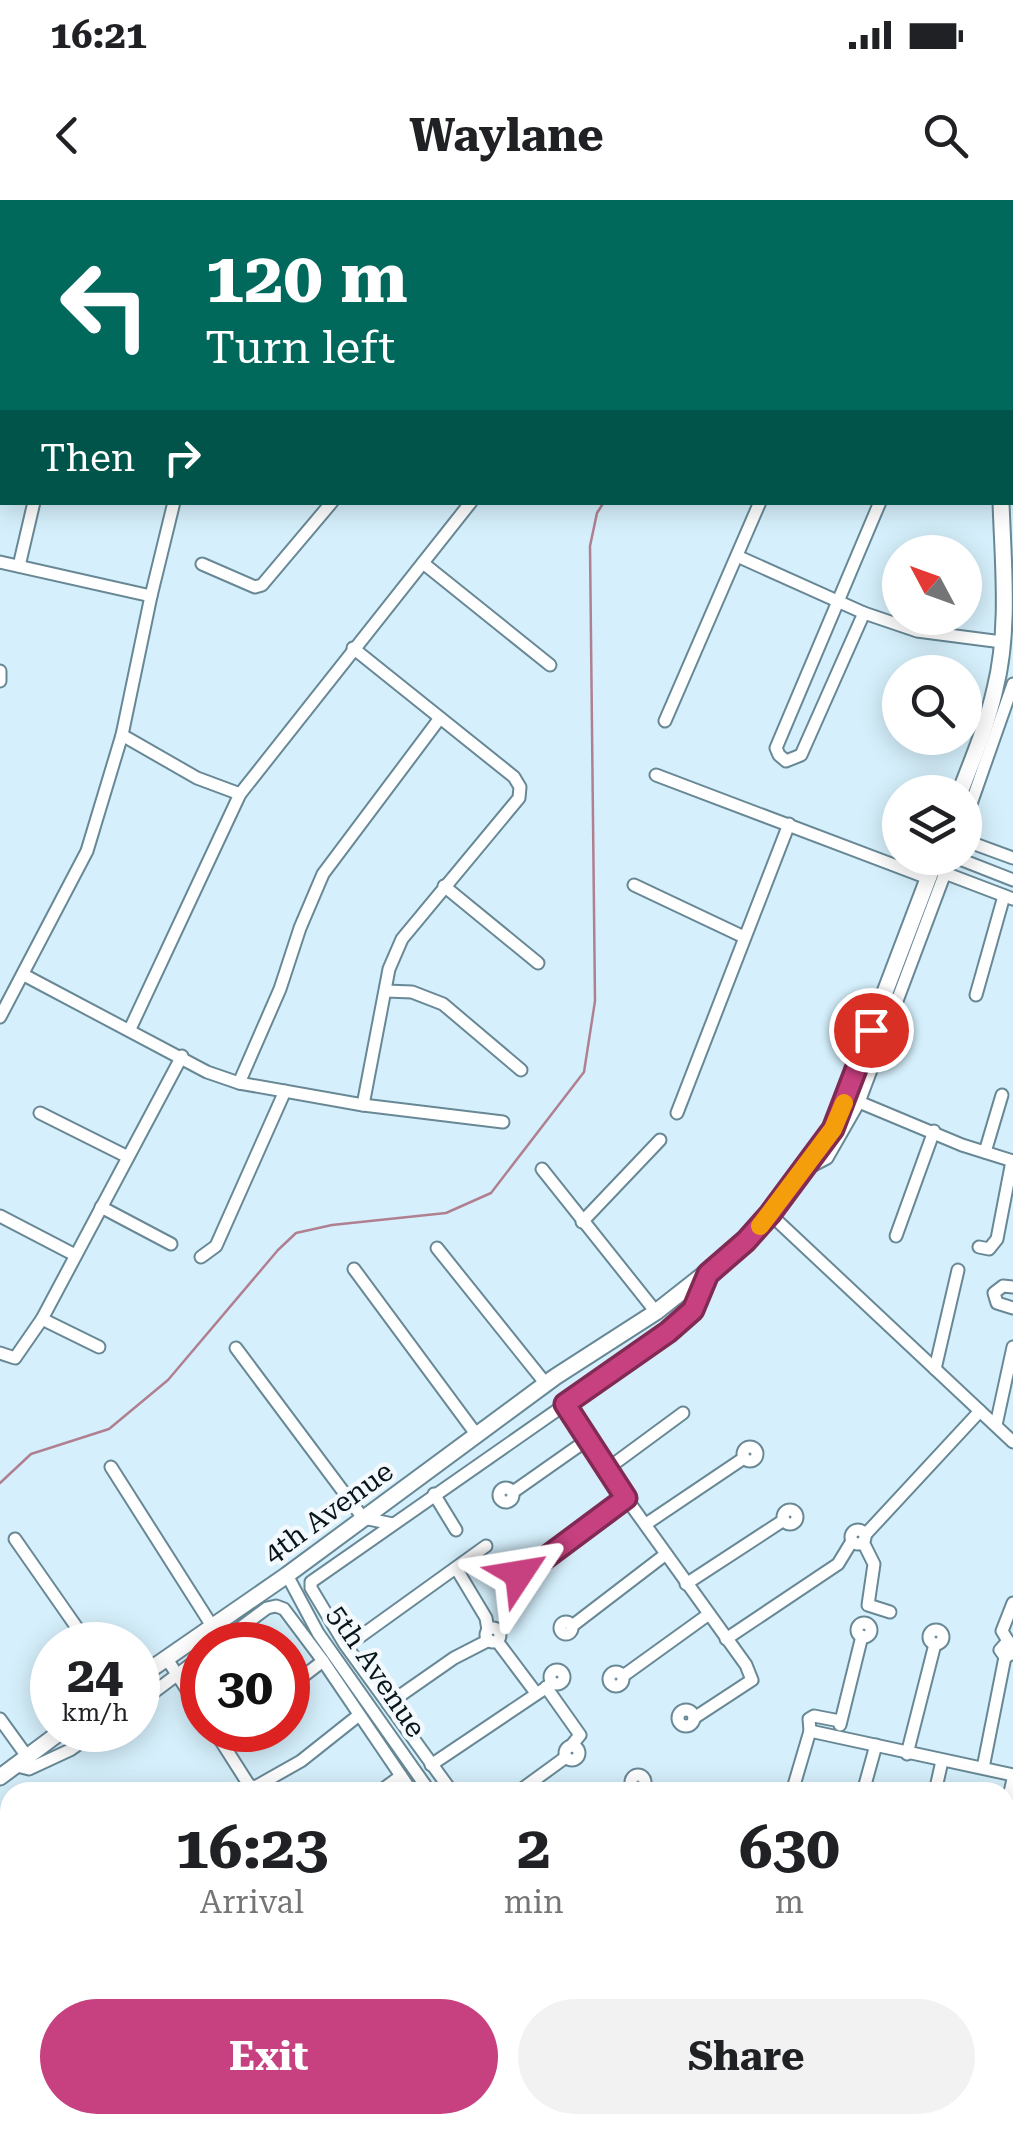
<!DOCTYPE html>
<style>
:root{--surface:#fff;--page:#f2f2f2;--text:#202124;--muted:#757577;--accent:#c74080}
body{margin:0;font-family:"Roboto Serif",serif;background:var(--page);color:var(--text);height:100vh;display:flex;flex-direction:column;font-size:38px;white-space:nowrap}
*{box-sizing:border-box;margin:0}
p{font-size:32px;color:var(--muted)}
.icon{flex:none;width:55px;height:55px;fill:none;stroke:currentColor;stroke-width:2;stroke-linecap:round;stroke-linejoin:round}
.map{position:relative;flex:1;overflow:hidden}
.drawer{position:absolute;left:0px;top:1582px;width:1015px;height:352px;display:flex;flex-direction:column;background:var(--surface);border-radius:30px 30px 0 0;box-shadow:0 5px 25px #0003}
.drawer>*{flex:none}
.guide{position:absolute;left:0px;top:0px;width:1015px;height:305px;box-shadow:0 5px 25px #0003;background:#00695c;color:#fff;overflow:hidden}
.needle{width:65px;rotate:311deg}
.controls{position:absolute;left:882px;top:335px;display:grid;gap:20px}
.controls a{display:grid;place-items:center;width:100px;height:100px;border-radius:50%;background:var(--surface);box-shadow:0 5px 25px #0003;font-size:50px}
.speed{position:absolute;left:30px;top:1422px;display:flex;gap:20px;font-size:50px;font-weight:700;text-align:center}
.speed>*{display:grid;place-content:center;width:130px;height:130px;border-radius:50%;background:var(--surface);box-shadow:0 5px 25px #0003;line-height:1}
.speed small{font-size:25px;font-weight:400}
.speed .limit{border:15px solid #d22;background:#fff;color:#111}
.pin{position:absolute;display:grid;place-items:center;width:85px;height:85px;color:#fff;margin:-42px;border:5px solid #fff;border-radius:50%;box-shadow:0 2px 10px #0007}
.me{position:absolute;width:110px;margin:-55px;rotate:57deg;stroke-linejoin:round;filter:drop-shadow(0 0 8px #0008)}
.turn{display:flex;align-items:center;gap:35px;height:210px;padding:0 40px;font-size:45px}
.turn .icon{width:130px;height:130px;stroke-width:2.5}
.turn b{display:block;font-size:70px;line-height:85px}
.then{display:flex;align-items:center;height:95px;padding:0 40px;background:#0003;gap:20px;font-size:38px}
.eta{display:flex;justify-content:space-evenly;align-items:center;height:170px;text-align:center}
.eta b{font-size:60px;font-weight:700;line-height:70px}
.button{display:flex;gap:20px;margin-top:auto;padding:20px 40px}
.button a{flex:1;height:115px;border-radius:60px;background:var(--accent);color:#fff;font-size:40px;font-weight:700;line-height:115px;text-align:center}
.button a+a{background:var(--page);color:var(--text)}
.status{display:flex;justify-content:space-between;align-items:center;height:70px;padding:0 50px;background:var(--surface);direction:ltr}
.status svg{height:28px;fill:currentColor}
header{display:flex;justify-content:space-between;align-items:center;height:130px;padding:0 40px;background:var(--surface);font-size:45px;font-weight:700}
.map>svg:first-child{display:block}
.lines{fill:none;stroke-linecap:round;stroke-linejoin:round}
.stream{stroke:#b08091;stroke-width:2.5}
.minor-casing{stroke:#688896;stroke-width:15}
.major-casing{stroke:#688896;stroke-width:19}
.minor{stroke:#fff;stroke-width:11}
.major{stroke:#fff;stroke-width:15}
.route-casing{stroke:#812a53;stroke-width:25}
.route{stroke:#c74080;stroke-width:18}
.slow{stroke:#f59e0b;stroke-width:18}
.labels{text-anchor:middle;stroke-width:9;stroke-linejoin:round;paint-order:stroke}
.street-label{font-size:28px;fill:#08151a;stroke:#f3f9fc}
</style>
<div class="status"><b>16:21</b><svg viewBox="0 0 49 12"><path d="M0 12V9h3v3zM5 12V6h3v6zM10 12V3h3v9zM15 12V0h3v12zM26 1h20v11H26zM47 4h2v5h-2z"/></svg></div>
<header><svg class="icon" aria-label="back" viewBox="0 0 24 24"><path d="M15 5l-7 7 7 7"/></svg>Waylane<svg class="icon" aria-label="search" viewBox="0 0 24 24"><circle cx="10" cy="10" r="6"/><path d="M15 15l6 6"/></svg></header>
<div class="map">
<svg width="1013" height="1933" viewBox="0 0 1013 1933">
<rect width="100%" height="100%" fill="#d5f0fc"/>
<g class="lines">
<g class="stream">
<path d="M850,2L852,0"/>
<path d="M0,1283L31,1254L109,1229L168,1180L278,1050L296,1033L332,1025L446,1013L491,993L584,872L595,801L590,346L597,313L604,302"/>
</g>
<g class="minor-casing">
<g id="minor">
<path d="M464,0L467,2"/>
<path d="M812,0L815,2"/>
<path d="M826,0L828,2"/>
<path d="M239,2V0"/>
<path d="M573,2L581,0"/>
<path d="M710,2L712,0"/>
<path d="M997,2V0"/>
<path d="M0,113H2"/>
<path d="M737,356L864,413L917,431L1002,442"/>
<path d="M0,362L151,396"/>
<path d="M423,363L550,465"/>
<path d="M202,364L255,387L262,385L332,302"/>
<path d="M19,366L34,302"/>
<path d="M864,413L801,555L786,561L779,555L776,548L880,302"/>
<path d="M353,448L514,577L520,587L519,598L402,739L389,769L363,905"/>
<path d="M0,471V481"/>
<path d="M665,521L760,302"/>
<path d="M122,535L197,578L240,594"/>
<path d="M656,575L928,678"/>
<path d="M965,621L1013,484"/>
<path d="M965,635L972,643L1013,658"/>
<path d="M957,658L1013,680"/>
<path d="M942,672L1013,699"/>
<path d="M634,685L744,737"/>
<path d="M444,686L538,763"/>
<path d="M24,775L207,872L239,883L363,905L503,922"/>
<path d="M386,791L412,792L443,804L521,870"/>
<path d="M976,795L1004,696"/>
<path d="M0,817L87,651L122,535L151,396L174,302"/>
<path d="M130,829L240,594L471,302"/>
<path d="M239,883L280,789L300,728L323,674L440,518"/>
<path d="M859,902L962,945L1013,961"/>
<path d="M40,913L128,957"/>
<path d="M677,913L789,624"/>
<path d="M985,952L1002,895"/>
<path d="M542,969L656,1112"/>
<path d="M806,969L827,958L859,902L945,673"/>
<path d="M101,1007L171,1044"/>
<path d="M770,1014L1013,1242"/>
<path d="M0,1016L75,1055"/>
<path d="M582,1022L660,940"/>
<path d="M896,1036L934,931"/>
<path d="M979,1047L989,1049L997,1039L1012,961"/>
<path d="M437,1048L546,1184"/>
<path d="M201,1057L216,1046L285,891"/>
<path d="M354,1069L476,1234"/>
<path d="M1013,1087L1003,1086L994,1093L997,1103L1013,1108"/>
<path d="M42,1119L99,1147"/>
<path d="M236,1148L363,1318L393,1324"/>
<path d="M0,1153L15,1158L42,1119L182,856"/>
<path d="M935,1169L958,1070"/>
<path d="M565,1203L626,1298L746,1465L752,1480L694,1518"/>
<path d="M996,1225L1013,1147"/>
<circle cx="750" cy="1254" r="7"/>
<path d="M111,1267L212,1426"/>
<path d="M607,1269L683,1213"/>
<circle cx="506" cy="1295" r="7"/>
<path d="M513,1292L587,1240"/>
<path d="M434,1294L456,1330"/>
<circle cx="790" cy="1317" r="7"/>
<path d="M646,1324L744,1258"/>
<circle cx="858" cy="1337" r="7"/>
<path d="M865,1335L980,1211"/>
<path d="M15,1339L89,1445"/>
<path d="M863,1342L874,1364L868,1405L890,1412"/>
<circle cx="525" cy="1371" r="7"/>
<path d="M456,1368L486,1418L488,1430"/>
<path d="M532,1368L626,1298"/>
<path d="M287,1375L318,1433L430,1592"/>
<path d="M686,1384L784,1320"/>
<circle cx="566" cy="1428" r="6"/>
<circle cx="864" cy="1430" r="7"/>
<path d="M572,1426L666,1354"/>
<circle cx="493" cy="1435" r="7"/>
<circle cx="936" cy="1437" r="7"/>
<path d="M726,1439L838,1364L852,1341"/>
<path d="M497,1441L536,1493"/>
<path d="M1008,1441L1002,1431L1013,1403"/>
<path d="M217,1445L267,1408L276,1406L284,1409L323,1461L412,1592"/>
<path d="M347,1446L486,1346"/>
<path d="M1013,1448L1008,1441L1000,1450L1005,1457L1013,1453"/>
<path d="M167,1459L202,1513"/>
<circle cx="557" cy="1477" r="7"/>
<circle cx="616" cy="1479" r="7"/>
<path d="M623,1476L709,1414"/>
<path d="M546,1487L580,1535L571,1546"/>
<path d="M288,1488L323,1461"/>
<path d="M138,1504L202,1456"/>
<path d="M388,1504L454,1458L489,1440"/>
<circle cx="686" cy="1518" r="8"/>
<path d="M0,1519L26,1555"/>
<path d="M840,1525L862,1436"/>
<path d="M214,1530L249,1585L255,1587L301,1561L359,1515"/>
<path d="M810,1531L1013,1575"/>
<circle cx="572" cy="1553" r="7"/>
<path d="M907,1554L935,1444"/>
<path d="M13,1565L29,1569L70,1550L99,1530"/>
<path d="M431,1565L553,1483"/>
<path d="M983,1568L1005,1457"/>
<circle cx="638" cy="1582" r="7"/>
<path d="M379,1592L401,1576"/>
<path d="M452,1592L344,1443L311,1388V1382L669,1132L693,1111L708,1074"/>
<path d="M518,1592L566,1557"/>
<path d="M792,1592L810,1531L809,1519L814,1516L840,1521"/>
<path d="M863,1592L876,1545"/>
<path d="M935,1592L942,1561"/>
<path d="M1005,1615L1013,1579"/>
<path d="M0,1679L10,1692"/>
<path d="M1008,1886L1013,1862"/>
<path d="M1005,1907L1013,1909"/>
<path d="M0,1923L5,1917"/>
<path d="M18,1928L20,1925"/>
<path d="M181,1931L190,1925"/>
<path d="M281,1933L292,1925"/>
<path d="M402,1933L415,1925"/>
<path d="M577,1933L579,1925"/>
<path d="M680,1933L682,1925"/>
<path d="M785,1933L787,1925"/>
<path d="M890,1933L892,1925"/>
<path d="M992,1933L994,1925"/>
</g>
</g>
<g class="major-casing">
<g id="major">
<path d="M1012,67H1013"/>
<path d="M1012,83H1013"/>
<path d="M960,592C973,559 987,525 995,489C1010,430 1003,363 1001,302"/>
<path d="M138,1478L287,1375L555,1177L656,1112L746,1041L770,1014L833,929L936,658"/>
<path d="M0,1577L63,1530"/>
</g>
</g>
<use href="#minor" class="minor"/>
<use href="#major" class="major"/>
</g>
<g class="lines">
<g class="route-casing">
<path id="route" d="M519,1374L523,1378L530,1376L532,1368L626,1298L565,1204L668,1132L693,1110L708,1074L746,1041L770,1014L833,929L871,830"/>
</g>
<use href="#route" class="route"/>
<path class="slow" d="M760,1026L833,929L844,903"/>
</g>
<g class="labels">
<g class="street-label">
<text transform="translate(328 1312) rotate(-36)" y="10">4th Avenue</text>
<text transform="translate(377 1471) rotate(56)" y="10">5th Avenue</text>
</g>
</g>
</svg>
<div class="controls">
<a><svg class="needle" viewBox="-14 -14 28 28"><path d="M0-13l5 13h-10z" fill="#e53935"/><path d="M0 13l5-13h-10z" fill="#757577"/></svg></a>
<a><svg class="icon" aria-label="search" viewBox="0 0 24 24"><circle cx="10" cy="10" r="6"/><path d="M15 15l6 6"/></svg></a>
<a><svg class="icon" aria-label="layers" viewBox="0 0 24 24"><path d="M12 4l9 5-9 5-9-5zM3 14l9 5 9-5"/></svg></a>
</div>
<div class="speed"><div>24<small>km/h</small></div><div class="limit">30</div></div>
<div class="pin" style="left:871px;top:830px;background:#d93025"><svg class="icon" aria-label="arrive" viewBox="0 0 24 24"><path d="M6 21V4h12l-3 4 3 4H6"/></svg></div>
<svg class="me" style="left:519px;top:1374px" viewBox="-20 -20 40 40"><path d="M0-17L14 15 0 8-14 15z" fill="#c74080" stroke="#fff" stroke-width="4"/></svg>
<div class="guide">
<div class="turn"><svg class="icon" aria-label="left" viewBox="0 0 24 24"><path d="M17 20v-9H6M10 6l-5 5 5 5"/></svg><div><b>120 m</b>Turn left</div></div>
<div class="then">Then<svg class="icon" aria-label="right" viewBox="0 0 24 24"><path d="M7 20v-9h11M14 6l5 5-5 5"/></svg></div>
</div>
<section class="drawer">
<div class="eta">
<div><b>16:23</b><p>Arrival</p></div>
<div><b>2</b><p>min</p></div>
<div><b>630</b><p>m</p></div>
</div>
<div class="button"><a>Exit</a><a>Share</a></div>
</section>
</div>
